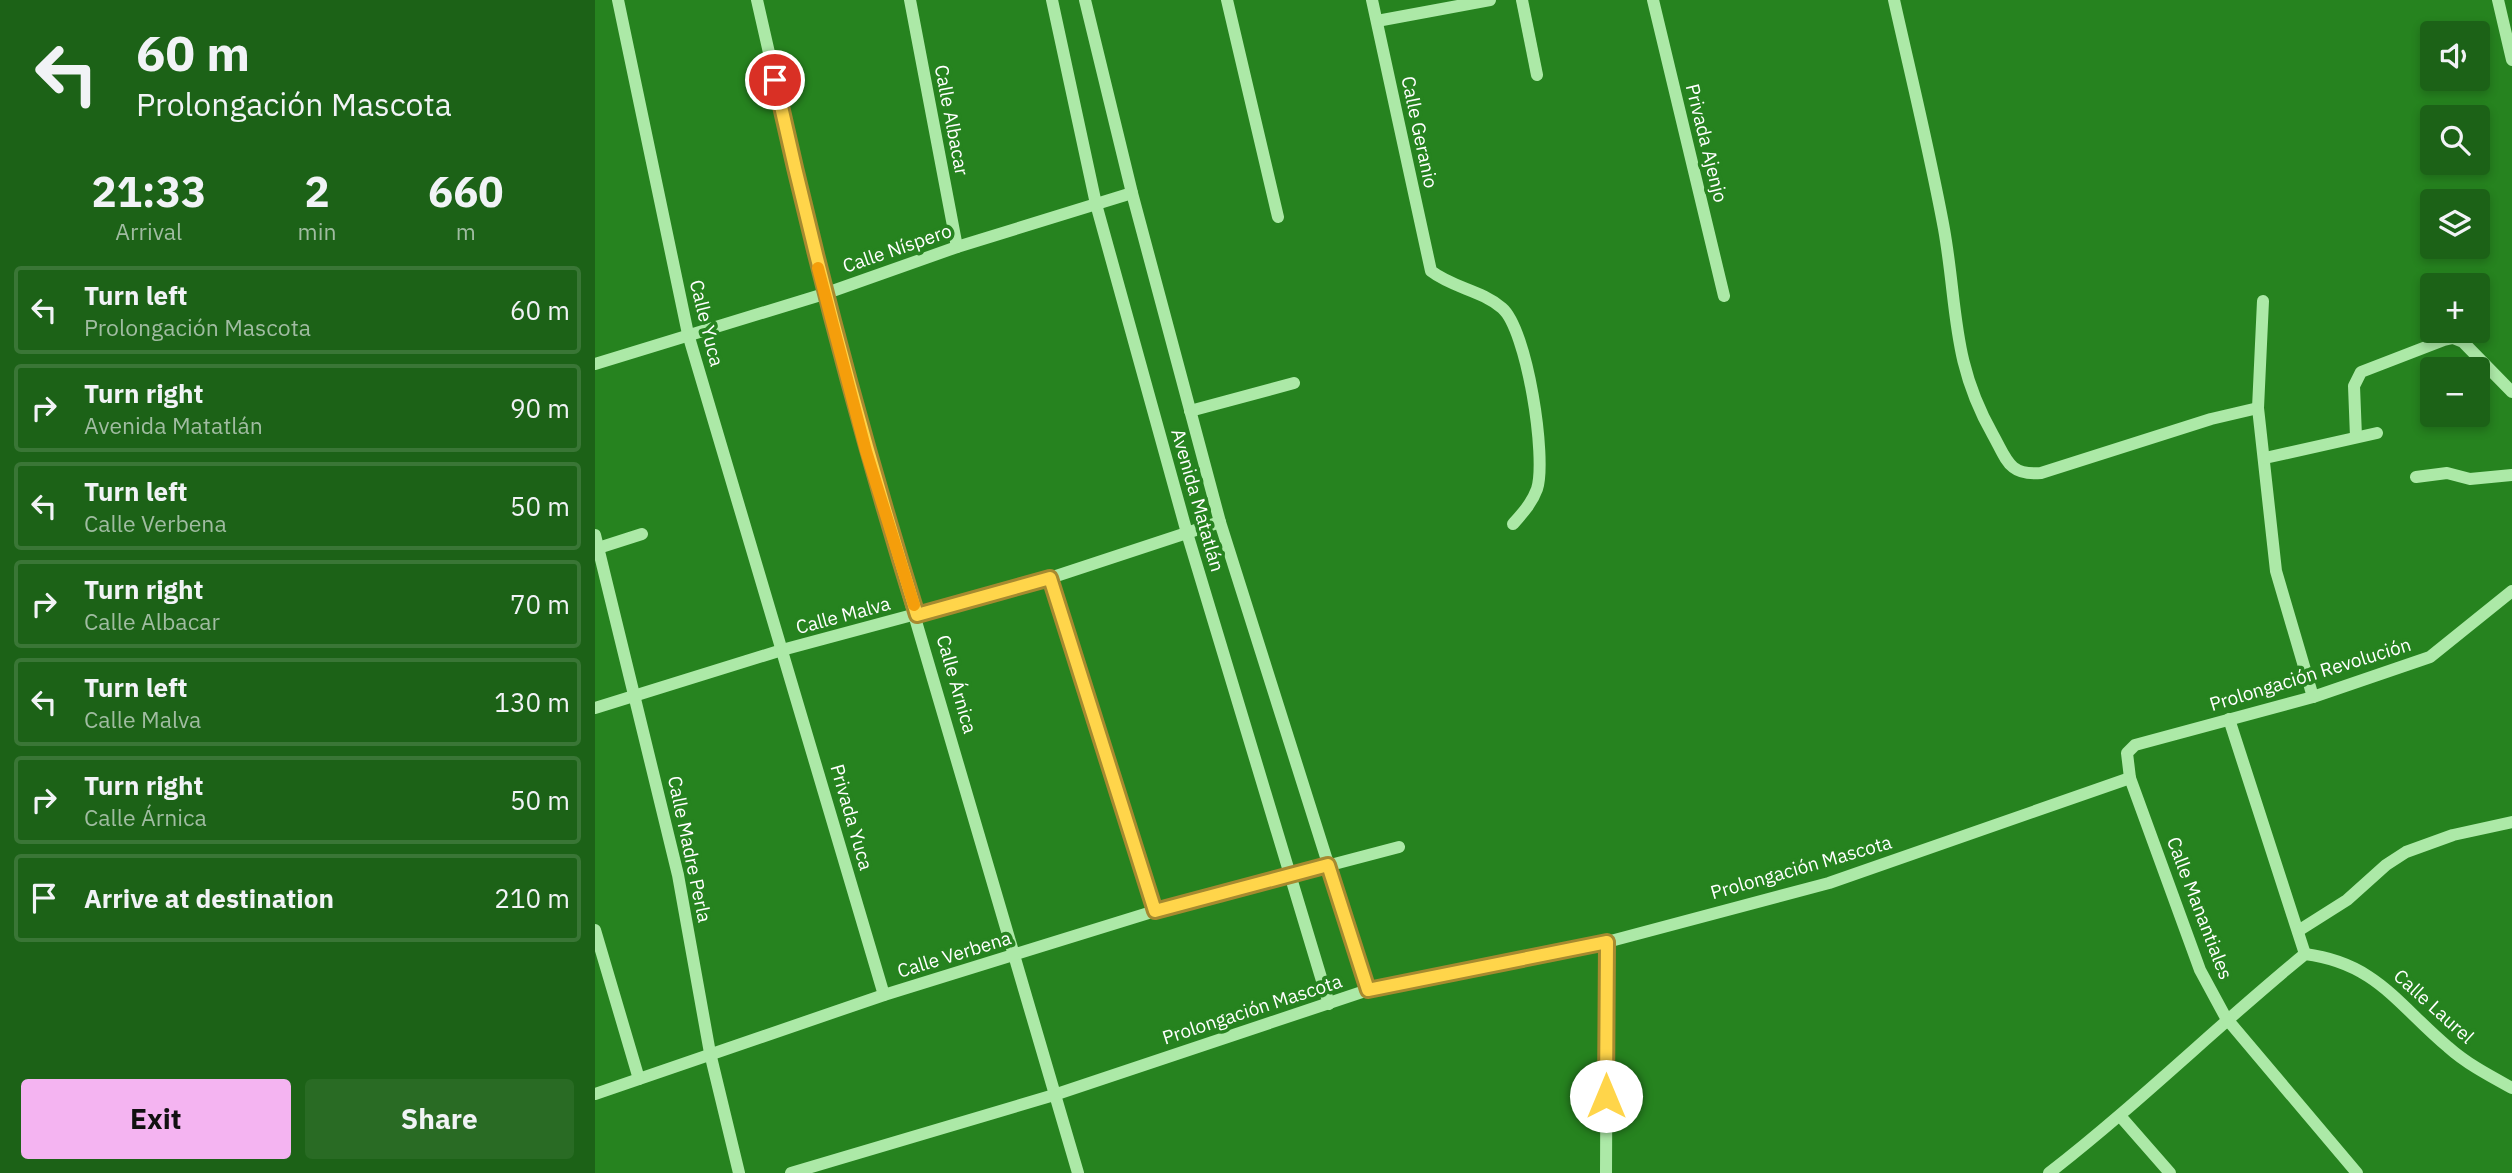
<!DOCTYPE html>
<meta charset="utf-8">
<style>
:root{--surface:#1c6217;--page:#296b24;--text:#f1f3f6;--muted:#a0bca1;--line:#3a7636;--accent:#f4b4f1}
body{margin:0;font-family:"IBM Plex Sans",sans-serif;background:var(--page);color:var(--text);height:100vh;display:flex;flex-direction:column;font-size:26px;white-space:nowrap}
*{box-sizing:border-box;margin:0}
p{font-size:23px;color:var(--muted)}
.icon{flex:none;width:38px;height:38px;fill:none;stroke:currentColor;stroke-width:2;stroke-linecap:round;stroke-linejoin:round}
.map{position:relative;flex:1;overflow:hidden}
.drawer{display:flex;flex-direction:column;background:var(--surface);width:595px}
.drawer>*{flex:none}
.banner{background:#1c6217;color:var(--text);overflow:hidden}
.tools{position:absolute;left:1825px;top:21px;display:grid;gap:14px}
.tools a{display:grid;place-items:center;width:70px;height:70px;border-radius:7px;background:var(--surface);box-shadow:0 4px 10px #0003;font-size:35px}
.pin{position:absolute;display:grid;place-items:center;width:60px;height:60px;color:#fff;margin:-30px;border:4px solid #fff;border-radius:50%;box-shadow:0 2px 7px #0007}
.me{position:absolute;width:77px;margin:-38px;rotate:0deg;stroke-linejoin:round;filter:drop-shadow(0 0 5px #0008)}
.turn{display:flex;align-items:center;gap:24px;height:147px;padding:0 21px;font-size:32px}
.turn .icon{width:91px;height:91px;stroke-width:2.5}
.turn b{display:block;font-size:49px;line-height:60px}
.eta{display:flex;justify-content:space-evenly;align-items:center;height:119px;text-align:center}
.eta b{font-size:42px;font-weight:800;line-height:49px}
.button{display:flex;gap:14px;margin-top:auto;padding:14px 21px}
.button a{flex:1;height:80px;border-radius:7px;background:var(--accent);color:#111;font-size:28px;font-weight:800;line-height:80px;text-align:center}
.button a+a{background:var(--page);color:var(--text)}
ul{padding:0;list-style:none}
li{display:flex;align-items:center;gap:21px;height:88px;margin:0 14px 10px;padding:0 7px;border:4px solid var(--line);border-radius:7px}
li div{flex:1}
li b{display:block;font-size:26px}
li em{font-style:normal}
main{display:flex;flex:1;min-height:0}
.map>svg:first-child{display:block}
.lines{fill:none;stroke-linecap:round;stroke-linejoin:round}
.minor{stroke:#ace9a7;stroke-width:12}
.route-casing{stroke:#a68a30;stroke-width:18}
.route{stroke:#ffd54a;stroke-width:12}
.slow{stroke:#f59e0b;stroke-width:12}
.labels{text-anchor:middle;stroke-width:7;stroke-linejoin:round;paint-order:stroke}
.street-label{font-size:19px;fill:#fff;stroke:#26831f}
</style>
<main>
<section class="drawer">
<div class="banner">
<div class="turn"><svg class="icon" aria-label="left" viewBox="0 0 24 24"><path d="M17 20v-9H6M10 6l-5 5 5 5"/></svg><div><b>60 m</b>Prolongación Mascota</div></div>
</div>
<div class="eta">
<div><b>21:33</b><p>Arrival</p></div>
<div><b>2</b><p>min</p></div>
<div><b>660</b><p>m</p></div>
</div>
<ul>
<li><svg class="icon" aria-label="left" viewBox="0 0 24 24"><path d="M17 20v-9H6M10 6l-5 5 5 5"/></svg><div><b>Turn left</b><p>Prolongación Mascota</p></div><em>60 m</em></li>
<li><svg class="icon" aria-label="right" viewBox="0 0 24 24"><path d="M7 20v-9h11M14 6l5 5-5 5"/></svg><div><b>Turn right</b><p>Avenida Matatlán</p></div><em>90 m</em></li>
<li><svg class="icon" aria-label="left" viewBox="0 0 24 24"><path d="M17 20v-9H6M10 6l-5 5 5 5"/></svg><div><b>Turn left</b><p>Calle Verbena</p></div><em>50 m</em></li>
<li><svg class="icon" aria-label="right" viewBox="0 0 24 24"><path d="M7 20v-9h11M14 6l5 5-5 5"/></svg><div><b>Turn right</b><p>Calle Albacar</p></div><em>70 m</em></li>
<li><svg class="icon" aria-label="left" viewBox="0 0 24 24"><path d="M17 20v-9H6M10 6l-5 5 5 5"/></svg><div><b>Turn left</b><p>Calle Malva</p></div><em>130 m</em></li>
<li><svg class="icon" aria-label="right" viewBox="0 0 24 24"><path d="M7 20v-9h11M14 6l5 5-5 5"/></svg><div><b>Turn right</b><p>Calle Árnica</p></div><em>50 m</em></li>
<li><svg class="icon" aria-label="arrive" viewBox="0 0 24 24"><path d="M6 21V4h12l-3 4 3 4H6"/></svg><div><b>Arrive at destination</b></div><em>210 m</em></li>
</ul>
<div class="button"><a>Exit</a><a>Share</a></div>
</section>
<div class="map">
<svg width="1917" height="1173" viewBox="0 0 1917 1173">
<rect width="100%" height="100%" fill="#26831f"/>
<g class="lines">
<g class="minor">
<path d="M23,0L93,334L289,995"/>
<path d="M162,0L229,294L271,451L483,1173"/>
<path d="M315,0L362,247"/>
<path d="M457,0L501,204L592,533L734,1004"/>
<path d="M490,0L537,193L625,522L773,990"/>
<path d="M632,0L683,217"/>
<path d="M777,0L836,271C858,288 886,290 907,308C932,329 952,458 942,489C937,503 927,514 918,524"/>
<path d="M927,0L942,75"/>
<path d="M1058,0L1129,296"/>
<path d="M1299,0C1316,76 1335,153 1349,229C1363,308 1356,361 1398,435C1412,460 1414,476 1446,473L1616,419L1663,408"/>
<path d="M1903,0L1917,60"/>
<path d="M782,21L895,0"/>
<path d="M1668,301L1663,408L1681,571L1718,697"/>
<path d="M0,364L229,294L362,247L537,193"/>
<path d="M595,411L699,383"/>
<path d="M1761,437L1759,386L1766,372L1849,340L1858,338L1868,342L1917,392"/>
<path d="M1670,458L1782,433"/>
<path d="M1821,477L1852,473L1875,479L1917,475"/>
<path d="M0,535L83,875L115,1053L144,1173"/>
<path d="M0,549L47,534"/>
<path d="M455,578L560,911"/>
<path d="M0,708L187,650L455,578L625,522"/>
<path d="M1634,719L1710,954"/>
<path d="M0,930L44,1079"/>
<path d="M1703,931L1752,900L1791,865L1811,852L1858,835L1917,822"/>
<path d="M0,1094L289,995L560,911L804,847"/>
<path d="M1526,1117L1575,1173"/>
<path d="M196,1173L459,1095L773,990L1012,942L1234,883L1535,778"/>
<path d="M1011,1173L1012,942"/>
<path d="M1454,1173C1543,1104 1623,1025 1710,954C1781,963 1803,1005 1853,1047C1872,1064 1895,1076 1917,1088"/>
<path d="M1762,1173L1631,1018L1605,970L1535,778L1532,753L1540,745L1718,697L1835,657L1917,591"/>
</g>
</g>
<g class="lines">
<g class="route-casing">
<path id="route" d="M180,80C220,261 267,438 322,615L455,578L560,911L733,865L773,990L1012,942L1011,1096"/>
</g>
<use href="#route" class="route"/>
<path class="slow" d="M223,268L271,451L319,605"/>
</g>
<g class="labels">
<g class="street-label">
<text transform="translate(357 120) rotate(79)" y="7">Calle Albacar</text>
<text transform="translate(825 132) rotate(78)" y="7">Calle Geranio</text>
<text transform="translate(1112 143) rotate(76)" y="7">Privada Ajenjo</text>
<text transform="translate(302 248) rotate(-19)" y="7">Calle Níspero</text>
<text transform="translate(112 323) rotate(76)" y="7">Calle Yuca</text>
<text transform="translate(603 500) rotate(74)" y="7">Avenida Matatlán</text>
<text transform="translate(248 615) rotate(-15)" y="7">Calle Malva</text>
<text transform="translate(1715 674) rotate(-17)" y="7">Prolongación Revolución</text>
<text transform="translate(362 684) rotate(74)" y="7">Calle Árnica</text>
<text transform="translate(257 817) rotate(74)" y="7">Privada Yuca</text>
<text transform="translate(95 849) rotate(78)" y="7">Calle Madre Perla</text>
<text transform="translate(1206 867) rotate(-16)" y="7">Prolongación Mascota</text>
<text transform="translate(1605 908) rotate(69)" y="7">Calle Manantiales</text>
<text transform="translate(359 954) rotate(-17)" y="7">Calle Verbena</text>
<text transform="translate(1839 1006) rotate(42)" y="7">Calle Laurel</text>
<text transform="translate(657 1009) rotate(-18)" y="7">Prolongación Mascota</text>
</g>
</g>
</svg>
<div class="tools">
<a><svg class="icon" aria-label="sound" viewBox="0 0 24 24"><path d="M4 9h4l5-4v14l-5-4H4zM17 9q2 3 0 6"/></svg></a>
<a><svg class="icon" aria-label="search" viewBox="0 0 24 24"><circle cx="10" cy="10" r="6"/><path d="M15 15l6 6"/></svg></a>
<a><svg class="icon" aria-label="layers" viewBox="0 0 24 24"><path d="M12 4l9 5-9 5-9-5zM3 14l9 5 9-5"/></svg></a>
<a>+</a>
<a>−</a>
</div>
<div class="pin" style="left:180px;top:80px;background:#d93025"><svg class="icon" aria-label="arrive" viewBox="0 0 24 24"><path d="M6 21V4h12l-3 4 3 4H6"/></svg></div>
<svg class="me" style="left:1011px;top:1096px" viewBox="-20 -20 40 40"><circle r="19" fill="#fff"/><path d="M0-13L10 11 0 6-10 11z" fill="#ffd54a"/></svg>
</div>
</main>
